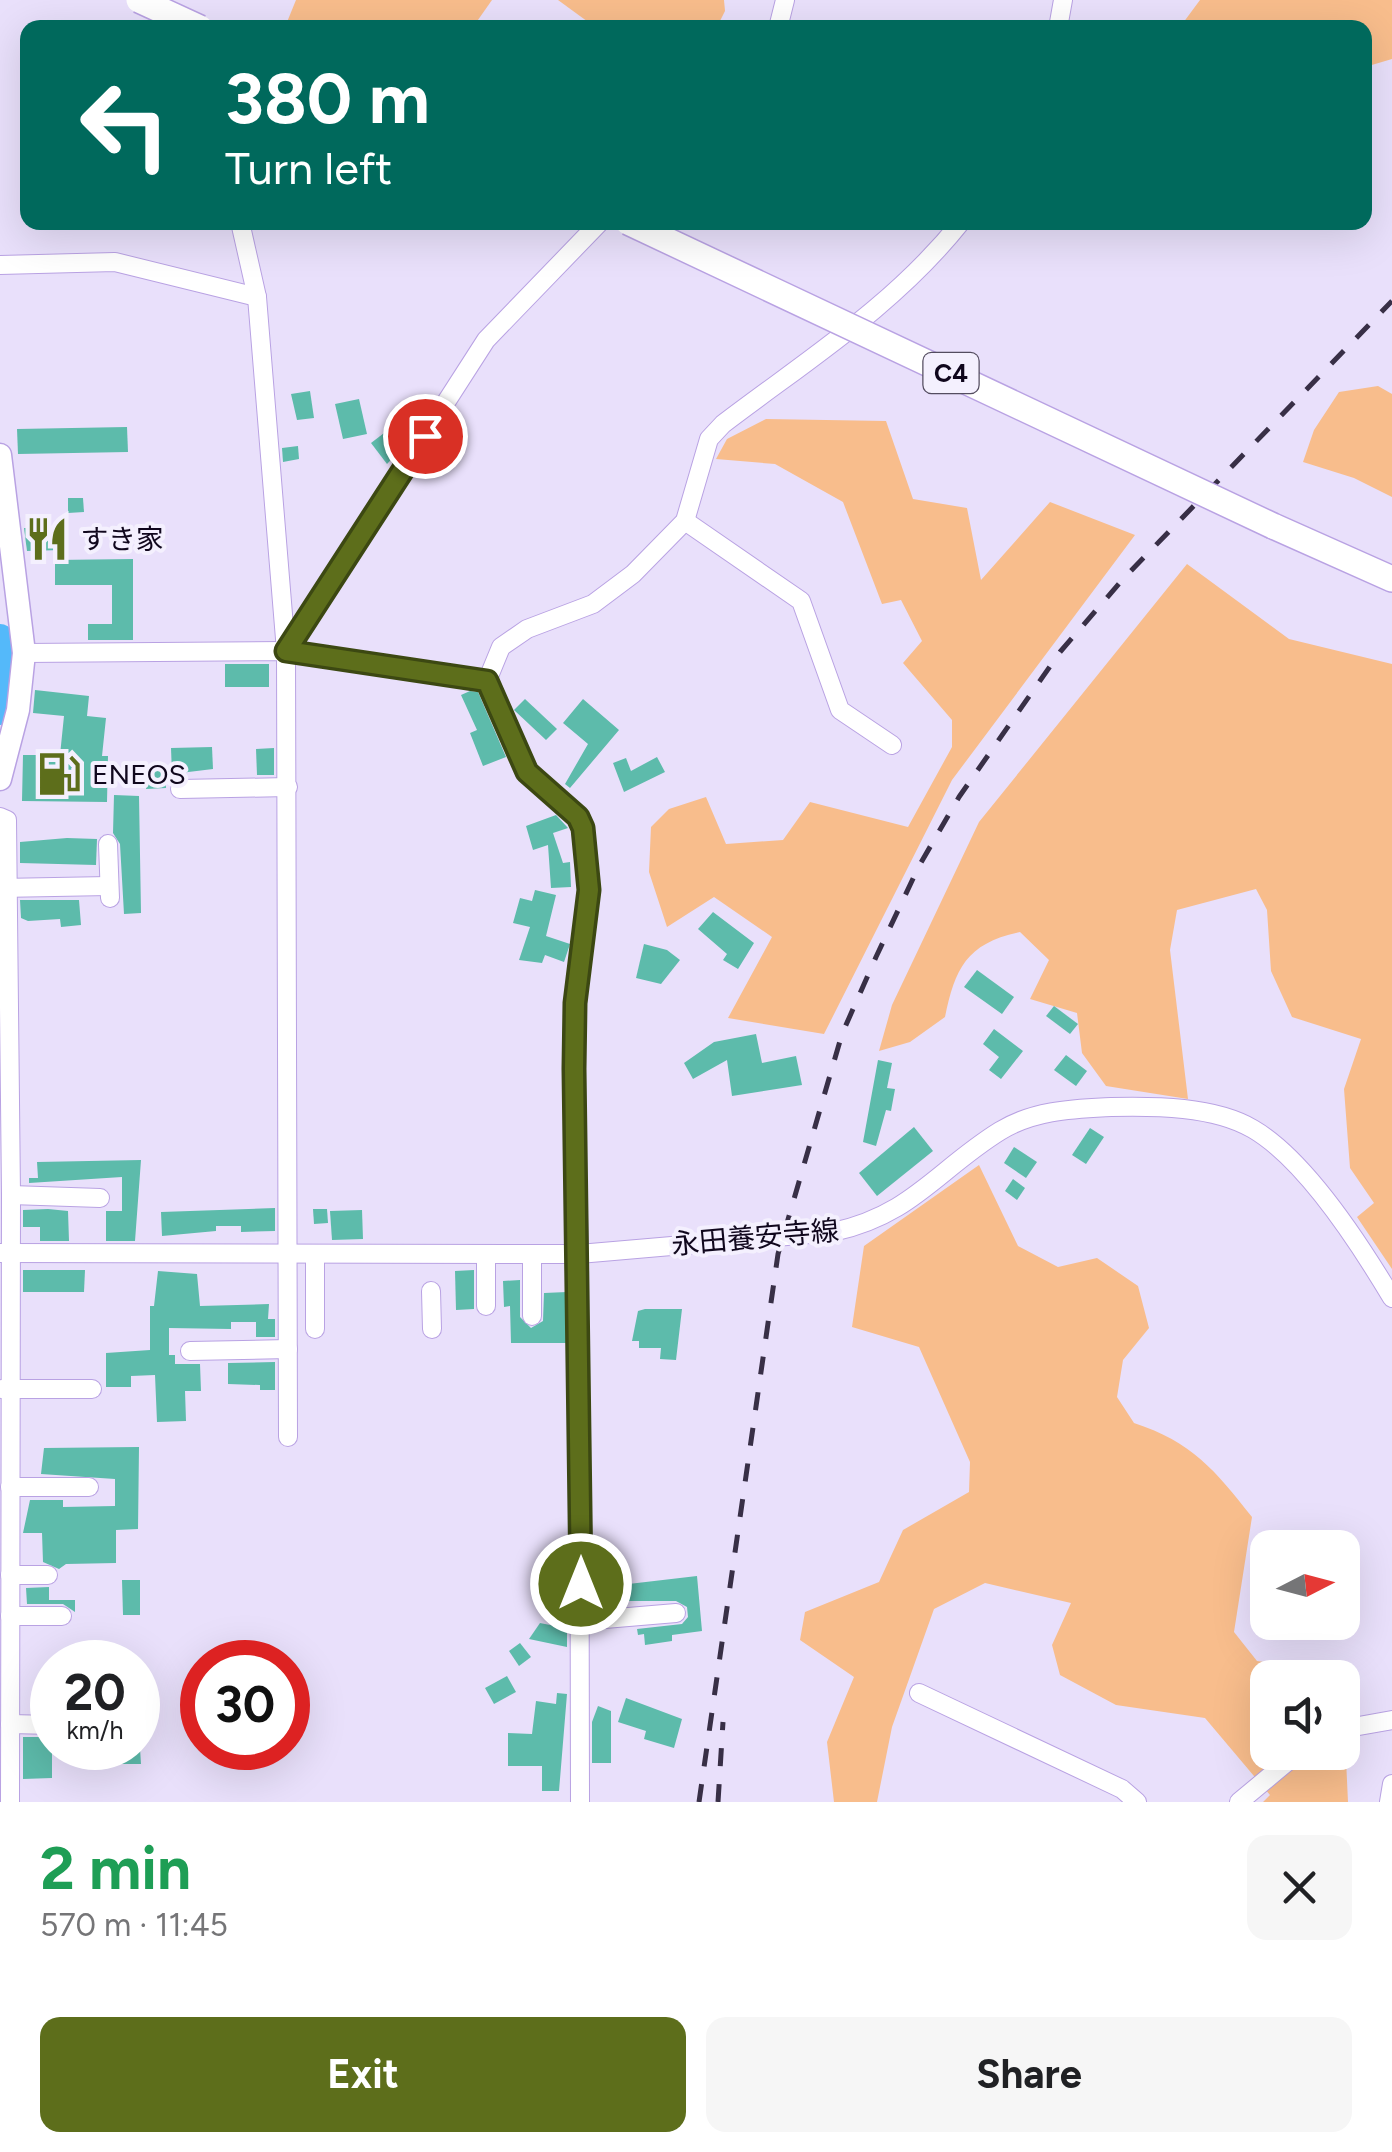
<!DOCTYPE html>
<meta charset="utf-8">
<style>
:root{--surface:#fff;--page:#f6f6f6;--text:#202124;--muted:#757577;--accent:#5d6e1b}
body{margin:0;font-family:Figtree,"Noto Sans JP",sans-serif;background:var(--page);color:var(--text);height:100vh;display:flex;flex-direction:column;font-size:38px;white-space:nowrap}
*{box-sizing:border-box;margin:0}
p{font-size:32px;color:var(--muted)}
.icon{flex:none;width:55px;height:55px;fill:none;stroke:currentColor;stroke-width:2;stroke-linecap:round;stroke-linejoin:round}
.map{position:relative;height:1802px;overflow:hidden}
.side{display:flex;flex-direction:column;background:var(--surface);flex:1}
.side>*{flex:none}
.top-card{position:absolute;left:20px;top:20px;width:1352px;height:210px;border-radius:20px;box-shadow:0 10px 40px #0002;background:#00695c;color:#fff;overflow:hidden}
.needle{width:65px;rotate:84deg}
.controls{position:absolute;left:1250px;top:1530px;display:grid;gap:20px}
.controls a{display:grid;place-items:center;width:110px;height:110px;border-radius:20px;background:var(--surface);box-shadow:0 10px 40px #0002;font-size:50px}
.speed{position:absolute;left:30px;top:1640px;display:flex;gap:20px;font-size:50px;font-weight:700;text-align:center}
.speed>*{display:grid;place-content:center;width:130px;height:130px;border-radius:50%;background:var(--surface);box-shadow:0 10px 40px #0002;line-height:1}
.speed small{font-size:25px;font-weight:400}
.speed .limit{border:15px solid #d22;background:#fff;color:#111}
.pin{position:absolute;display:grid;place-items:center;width:85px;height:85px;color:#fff;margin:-42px;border:5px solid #fff;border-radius:50%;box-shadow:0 2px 10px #0007}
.me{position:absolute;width:110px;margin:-55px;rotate:0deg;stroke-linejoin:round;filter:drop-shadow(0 0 8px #0008)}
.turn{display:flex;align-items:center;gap:35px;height:210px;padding:0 40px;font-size:45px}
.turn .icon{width:130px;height:130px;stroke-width:2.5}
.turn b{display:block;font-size:70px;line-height:85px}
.round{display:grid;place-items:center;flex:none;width:105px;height:105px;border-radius:20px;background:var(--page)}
.summary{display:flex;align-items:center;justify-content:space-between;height:170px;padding:0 40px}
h1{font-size:60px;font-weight:700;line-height:75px;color:#1e9e55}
.cta{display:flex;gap:20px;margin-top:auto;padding:20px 40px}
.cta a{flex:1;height:115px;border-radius:20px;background:var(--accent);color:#fff;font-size:40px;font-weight:700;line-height:115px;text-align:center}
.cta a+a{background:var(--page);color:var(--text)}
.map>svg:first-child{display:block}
.green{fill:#f8bd8c}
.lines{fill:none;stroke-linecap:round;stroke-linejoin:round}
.river{stroke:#54b9fa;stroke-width:30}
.building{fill:#5dbbab}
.minor-casing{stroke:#b9a2e3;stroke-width:20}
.major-casing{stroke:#b9a2e3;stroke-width:25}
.highway-casing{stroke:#b9a2e3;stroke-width:28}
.minor{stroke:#fff;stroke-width:18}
.major{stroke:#fff;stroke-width:22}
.highway{stroke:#fff;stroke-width:25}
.rail{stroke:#382f46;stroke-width:5;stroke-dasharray:18 18;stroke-linecap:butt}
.highway-bridge-casing{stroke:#b9a2e3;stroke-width:28;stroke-linecap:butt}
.highway-bridge{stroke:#fff;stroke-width:25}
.route-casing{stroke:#3c4812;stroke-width:25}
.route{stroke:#5d6e1b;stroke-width:18}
.labels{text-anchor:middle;stroke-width:8;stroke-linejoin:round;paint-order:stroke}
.shield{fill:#f4f0fe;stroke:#544d60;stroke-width:2.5}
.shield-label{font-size:25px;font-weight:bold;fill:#10071d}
.poi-label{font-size:28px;fill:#10071d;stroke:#f4f0fe;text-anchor:start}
.street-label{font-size:28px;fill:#10071d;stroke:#f4f0fe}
</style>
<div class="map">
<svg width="1392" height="1802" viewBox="0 0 1392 1802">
<rect width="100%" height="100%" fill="#e9e0fb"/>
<g class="green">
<path d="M296,0H492L473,27H285Z"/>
<path d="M558,0H724L725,11L717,27H595Z"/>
<path d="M1200,0H1392V59L1365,67V28L1180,27Z"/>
<path d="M1378,386L1392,394V497L1354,478L1303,462L1314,430L1339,392Z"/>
<path d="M766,419L886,421L913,499L967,508L981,580L1050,502L1135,535L952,780L824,1034L728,1018L772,937L714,897L667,927L649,872L651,827L669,809L706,797L726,844L783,840L810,802L908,827L952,747V720L903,663L922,641L901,600L882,604L843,502L775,464L716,459L727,439Z"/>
<path d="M1187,564L1289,639L1392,664V1269L1357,1217L1374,1203L1350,1168L1344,1089L1361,1039L1292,1017L1271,971L1267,910L1256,889L1177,910L1170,950L1188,1099L1106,1086L1082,1053L1077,1013L1030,999L1049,960L1020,932C967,943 955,968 945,1017L910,1042L879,1051L892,1005L979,822Z"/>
<path d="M979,1165L1018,1246L1058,1267L1097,1258L1138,1286L1149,1328L1123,1360L1117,1397L1134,1423C1192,1442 1215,1470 1252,1517L1234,1632L1257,1661L1313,1668L1336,1677L1268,1678V1752H1342L1343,1695L1348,1802H1263L1270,1795L1205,1718L1116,1705L1060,1675L1052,1645L1071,1603L985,1583L934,1609L892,1727L877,1802H834L827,1742L854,1677L800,1640L805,1612L879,1582L903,1530L969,1492L970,1462L919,1347L852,1327L864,1246Z"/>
</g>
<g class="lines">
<path class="river" d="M0,639L5,659L0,710"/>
</g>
<g class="building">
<path d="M310,391L314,418L297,420L291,394Z"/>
<path d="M359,399L367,434L343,439L335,404Z"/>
<path d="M127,427L128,452L18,454L17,429Z"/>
<path d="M388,430L402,448L387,464L371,443Z"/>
<path d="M298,446L299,459L283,462L282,448Z"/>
<path d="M68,498H83L84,512L68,513Z"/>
<path d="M24,528H60L61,550L27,551Z"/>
<path d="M133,559V640H88V624H112V585H55V560Z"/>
<rect x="225" y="664" width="44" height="23"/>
<path d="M35,690L89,696L87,716L106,718L102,756H108L107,802L22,801L23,755H60L64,716L33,713Z"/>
<path d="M470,691L478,692L506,757L483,766L470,733L477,730L461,695Z"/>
<path d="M525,699L557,729L546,740L514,710Z"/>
<path d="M583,699L619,730L570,788L565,784L588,744L563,723Z"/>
<path d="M212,747L213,769L172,774L171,748Z"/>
<path d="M274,748V775H257L256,749Z"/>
<path d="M657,757L665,772L624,792L613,763L626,758L631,771Z"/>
<path d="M149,764H165L166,788L146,789Z"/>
<path d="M114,795L139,796L141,913L124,914L120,844L113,833Z"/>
<path d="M556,815L568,828L553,833L563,863L570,862L571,887L551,888L548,845L533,850L526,826Z"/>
<path d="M67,838L97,839L96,865L20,863V842Z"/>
<path d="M535,890L556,895L546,936L570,944L564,962L545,955L542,963L519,960L530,927L513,923L520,898L532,901Z"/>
<path d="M20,900H79L81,925L61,927L60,919L28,921L21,918Z"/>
<path d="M713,912L754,943L738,969L723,960L727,954L698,929Z"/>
<path d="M644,944L667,950L680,960L661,984L636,978Z"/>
<path d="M977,970L1014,997L1002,1014L964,987Z"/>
<path d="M1054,1006L1078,1024L1070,1034L1046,1016Z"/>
<path d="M994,1029L1023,1051L1001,1079L989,1070L999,1057L983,1044Z"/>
<path d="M756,1034L762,1063L796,1056L802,1085L732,1096L727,1060L693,1079L684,1063L714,1042Z"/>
<path d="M1066,1055L1087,1071L1076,1086L1054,1070Z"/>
<path d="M878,1060L892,1063L887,1088L895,1089L891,1111L886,1110L876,1146L863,1142Z"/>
<path d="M914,1127L933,1151L877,1196L859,1173Z"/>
<path d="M1090,1128L1104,1137L1086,1164L1072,1155Z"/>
<path d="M1014,1147L1037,1162L1026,1178L1004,1163Z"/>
<path d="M141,1160L135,1241H106V1211H122V1177L29,1183V1178H38L37,1162Z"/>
<path d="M1013,1179L1025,1188L1017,1200L1005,1191Z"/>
<path d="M275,1208V1231L241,1232V1226H216V1231L162,1236L161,1212Z"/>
<path d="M48,1209L68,1211L69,1241H40V1227H23V1210Z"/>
<path d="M313,1209H327L328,1223L314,1224Z"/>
<path d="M362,1210L363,1239L332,1240L330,1211Z"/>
<path d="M23,1270H85L84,1292H23Z"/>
<path d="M474,1270V1309L456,1310L455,1271Z"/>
<path d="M158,1271L197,1274L200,1306L269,1304L268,1319H275V1337H256V1322H231V1329L169,1328V1355H175V1364H200L201,1391H185L186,1421L157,1422L155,1375L131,1376V1387H106V1353L150,1350V1306H154Z"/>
<path d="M520,1280V1317L531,1328L543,1321L544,1293L567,1292V1343H511L510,1306L504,1307L503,1281Z"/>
<path d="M645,1309H682L676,1360L660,1359L661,1348H639V1341H632L638,1311Z"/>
<path d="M275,1362V1390H260V1385L228,1384V1363Z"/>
<path d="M139,1447L138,1529L116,1530V1563L66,1564L59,1569L43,1562L42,1533H23L30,1500H63V1507L115,1506V1479L41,1474L44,1448Z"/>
<path d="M697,1576L702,1631L672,1635V1641L645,1645L644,1634L638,1635L637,1629L682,1624L688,1617L687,1607L676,1601H622L620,1585Z"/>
<path d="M122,1580H140V1615H123Z"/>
<path d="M49,1587V1600H75V1612L63,1604H27L26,1588Z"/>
<path d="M567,1602V1647L529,1639L540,1623L555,1626L554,1603Z"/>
<path d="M520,1643L531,1657L519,1666L509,1651Z"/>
<path d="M507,1676L516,1692L494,1704L485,1688Z"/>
<path d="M557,1693L567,1694L559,1791H542V1766H508V1733L532,1734L536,1701L556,1704Z"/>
<path d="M626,1698L682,1719L674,1748L644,1739L646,1731L618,1722Z"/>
<path d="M598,1706L611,1711V1763H592V1722Z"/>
<path d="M23,1737H52V1778L23,1779Z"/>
<path d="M77,1748H140L141,1764H78Z"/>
</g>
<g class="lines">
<g class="minor-casing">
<g id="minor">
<path d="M778,28L785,0"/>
<path d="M1058,28L1063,0"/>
<path d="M240,222L257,297L286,651L288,1437"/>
<path d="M0,265L115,262L257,297"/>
<path d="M685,521L801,601L840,710L892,745"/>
<path d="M286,651L486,340L600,222"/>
<path d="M24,653L286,651L487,681"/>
<path d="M180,789L288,787"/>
<path d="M0,817L7,820L11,1195L10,1802"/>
<path d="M108,844L110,898"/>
<path d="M0,888L109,886"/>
<path d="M11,1195L100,1198"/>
<path d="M0,1253L579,1254L833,1232C912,1215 937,1170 1000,1131C1034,1110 1073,1109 1111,1107C1154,1106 1214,1106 1253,1129C1306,1160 1361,1246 1392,1298"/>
<path d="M315,1254V1329"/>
<path d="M486,1254V1306"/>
<path d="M532,1254V1316"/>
<path d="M431,1291L432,1329"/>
<path d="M190,1351L288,1349"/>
<path d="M2,1389H92"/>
<path d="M10,1487H89"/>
<path d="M10,1575H48"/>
<path d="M10,1616H62"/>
<path d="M581,1621L676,1613"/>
<path d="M919,1693L1122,1789L1137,1802"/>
<path d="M10,1724L52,1725"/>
<path d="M1342,1729L1392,1720"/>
<path d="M580,1802L579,1254L574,1069L575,1003L589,890L583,828L577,817L527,772L487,681L501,647L527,629L593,604L633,574L685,521L709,439L723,424C807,360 894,306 961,222"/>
<path d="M1239,1802L1299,1752"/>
<path d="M1389,1802L1392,1784"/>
</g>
</g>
<g class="major-casing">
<path id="major" d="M0,455L24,653L18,710L0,779"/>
</g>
<g class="highway-casing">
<path id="highway" d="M1273,526L1392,579"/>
</g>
<use href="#minor" class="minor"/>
<use href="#major" class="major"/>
<use href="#highway" class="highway"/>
<g class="rail">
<path d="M699,1802L778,1254L842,1034L876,957L919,866L959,797L1060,652L1124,578L1392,301"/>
<path d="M718,1802L723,1722"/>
</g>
<g class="highway-bridge-casing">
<g id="highway-bridge">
<path d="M139,0L200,28"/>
<path d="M628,222L1273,526"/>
</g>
</g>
<use href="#highway-bridge" class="highway-bridge"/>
</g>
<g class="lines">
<g class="route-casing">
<path id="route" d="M425,436L286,651L487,681L527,772L578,817L583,828L589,890L575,1003L574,1069L581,1584"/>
</g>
<use href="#route" class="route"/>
</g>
<defs>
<g id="restaurant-bare" transform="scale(3.45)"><path d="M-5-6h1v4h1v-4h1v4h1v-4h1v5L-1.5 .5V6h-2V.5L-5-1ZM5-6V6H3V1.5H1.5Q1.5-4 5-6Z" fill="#5d6e1b" stroke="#f4f0fe" stroke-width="2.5" paint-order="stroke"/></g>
<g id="fuel-bare" transform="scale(3.45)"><path d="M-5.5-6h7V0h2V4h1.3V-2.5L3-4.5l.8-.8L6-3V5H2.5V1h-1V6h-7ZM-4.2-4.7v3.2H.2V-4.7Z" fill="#5d6e1b" stroke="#f4f0fe" stroke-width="2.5" paint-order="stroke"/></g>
</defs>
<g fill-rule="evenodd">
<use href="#restaurant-bare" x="47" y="539"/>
<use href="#fuel-bare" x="59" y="774"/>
</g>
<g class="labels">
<rect class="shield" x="923.5" y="353" width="55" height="40" rx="8"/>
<g class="shield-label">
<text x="951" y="382">C4</text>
</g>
<g class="poi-label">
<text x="80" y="549">すき家</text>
<text x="92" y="784">ENEOS</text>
</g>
<g class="street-label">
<text transform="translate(755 1237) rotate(-5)" y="10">永田養安寺線</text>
</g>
</g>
</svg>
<div class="controls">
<a><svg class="needle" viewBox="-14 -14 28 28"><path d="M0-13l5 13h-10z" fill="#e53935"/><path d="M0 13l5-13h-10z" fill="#757577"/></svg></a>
<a><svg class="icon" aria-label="sound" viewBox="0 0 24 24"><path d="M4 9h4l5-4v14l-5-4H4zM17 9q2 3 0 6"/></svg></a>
</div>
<div class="speed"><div>20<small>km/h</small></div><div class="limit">30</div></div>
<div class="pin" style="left:425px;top:436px;background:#d93025"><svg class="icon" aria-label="arrive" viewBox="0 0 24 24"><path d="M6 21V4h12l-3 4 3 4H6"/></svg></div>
<svg class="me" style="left:581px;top:1584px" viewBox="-20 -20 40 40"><circle r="17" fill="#5d6e1b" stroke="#fff" stroke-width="3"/><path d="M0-11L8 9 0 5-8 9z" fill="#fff"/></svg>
<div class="top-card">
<div class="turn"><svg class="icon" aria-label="left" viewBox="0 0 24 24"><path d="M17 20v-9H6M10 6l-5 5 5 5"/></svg><div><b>380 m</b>Turn left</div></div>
</div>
</div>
<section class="side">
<div class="summary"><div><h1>2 min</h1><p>570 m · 11:45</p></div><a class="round"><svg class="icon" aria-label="close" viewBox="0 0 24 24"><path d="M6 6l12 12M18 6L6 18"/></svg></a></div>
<div class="cta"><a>Exit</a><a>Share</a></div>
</section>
